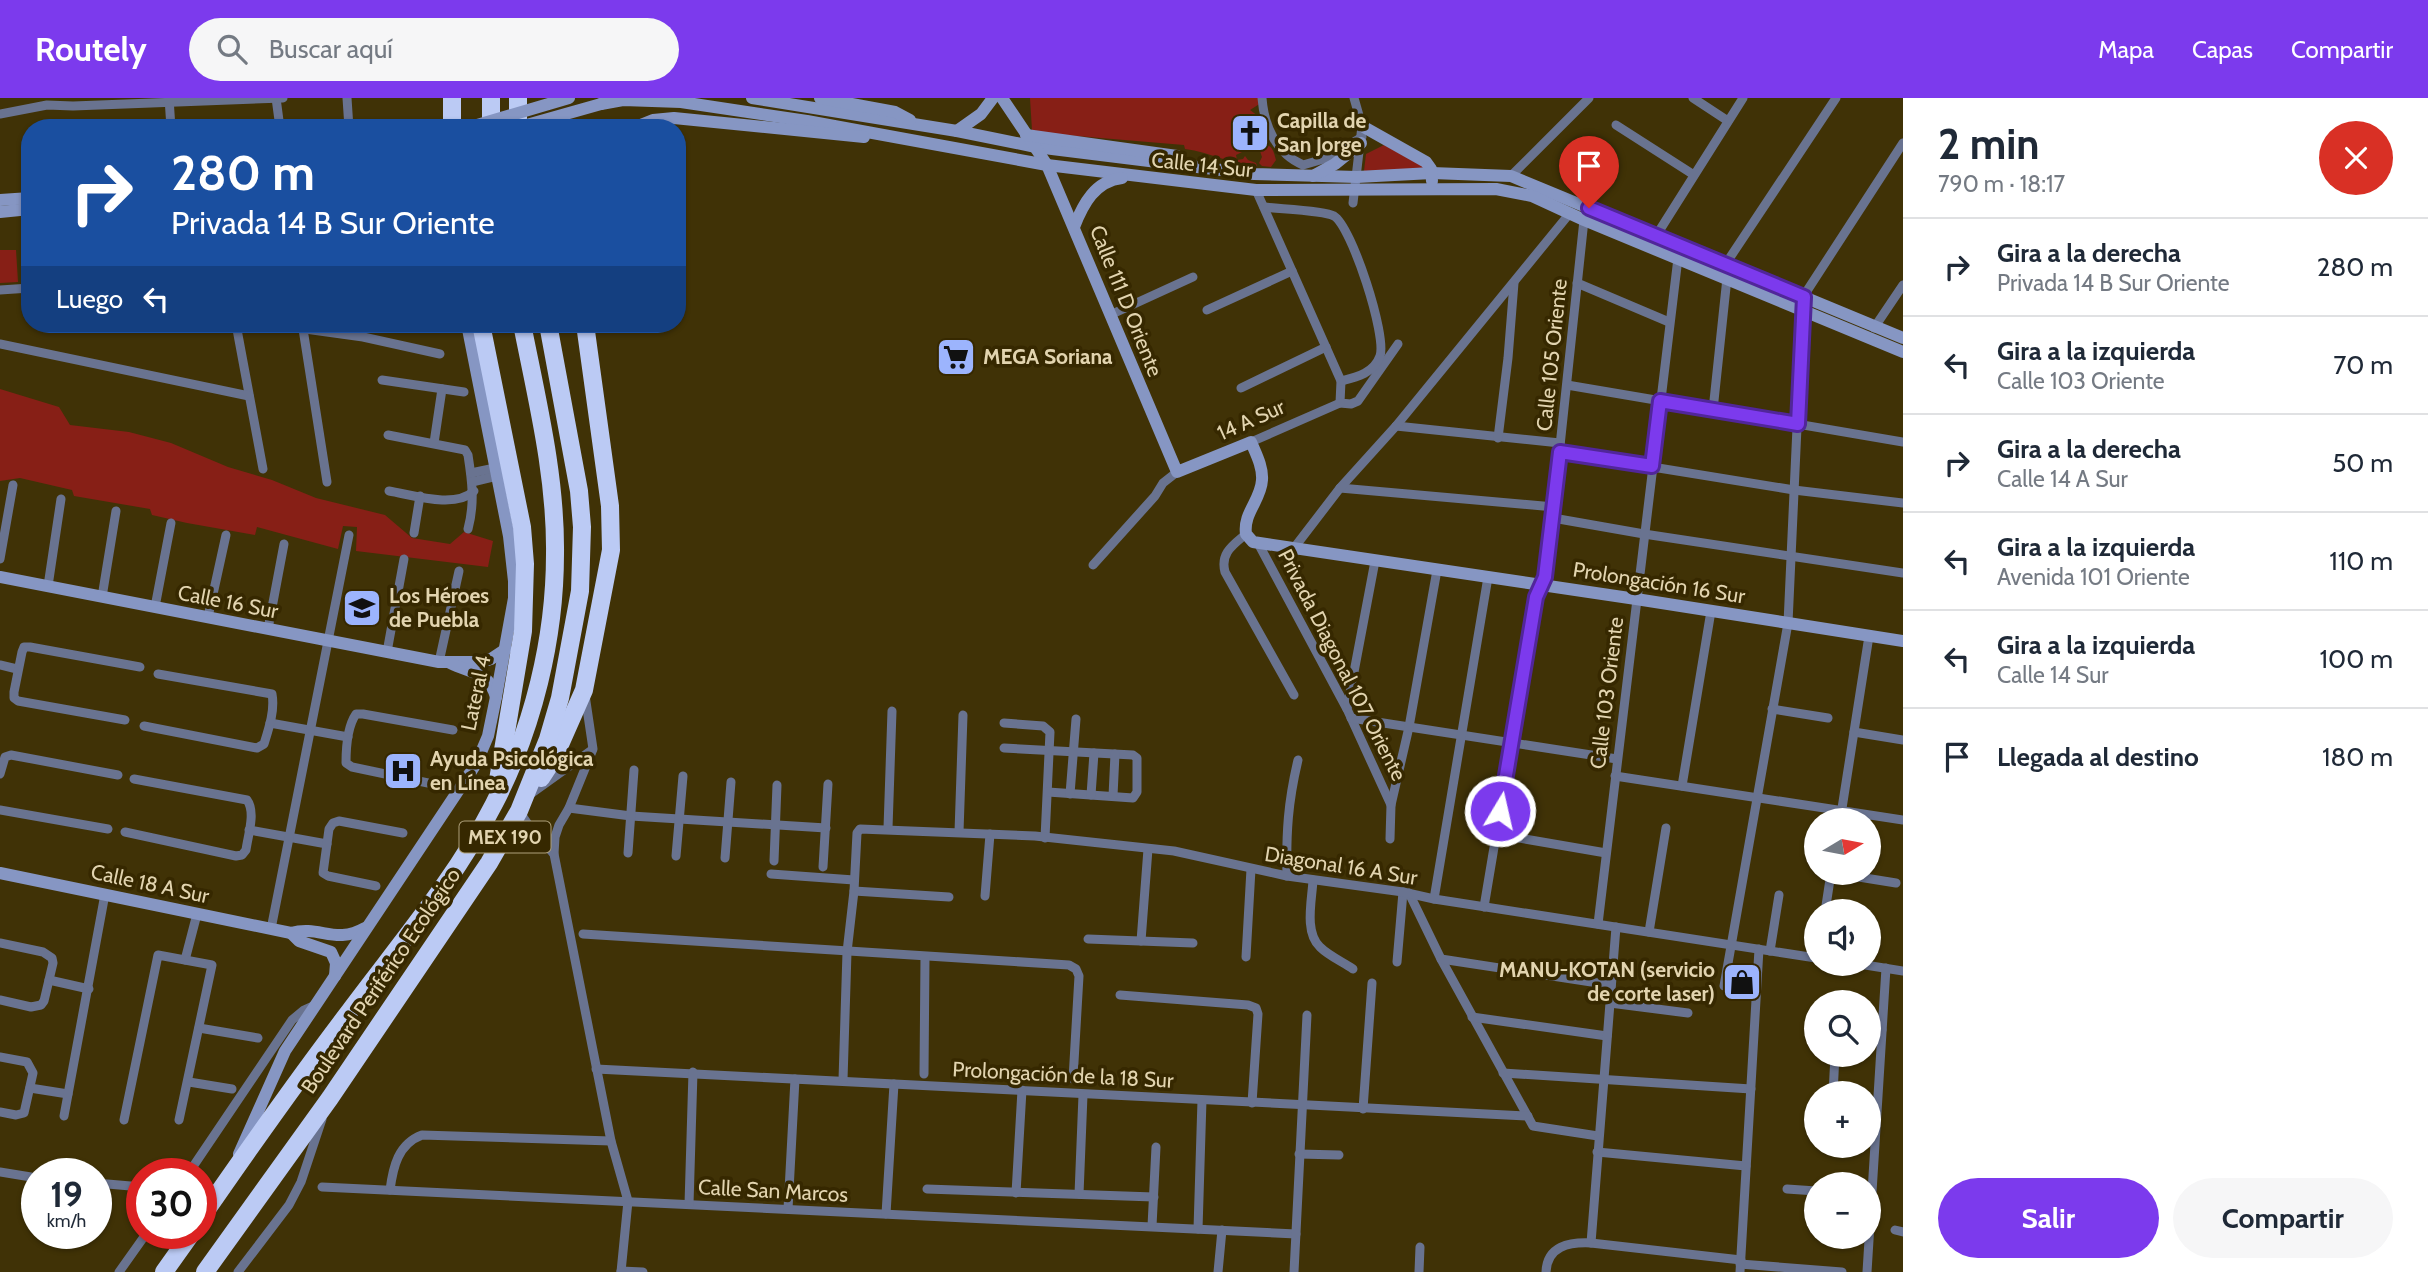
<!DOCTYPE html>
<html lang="es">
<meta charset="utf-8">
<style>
:root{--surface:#fff;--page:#f6f6f7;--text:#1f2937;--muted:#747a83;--line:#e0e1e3;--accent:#7c3aed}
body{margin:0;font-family:Cabin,sans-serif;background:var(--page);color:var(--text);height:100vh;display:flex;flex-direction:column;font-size:26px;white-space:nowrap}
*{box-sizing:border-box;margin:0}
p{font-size:23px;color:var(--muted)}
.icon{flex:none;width:38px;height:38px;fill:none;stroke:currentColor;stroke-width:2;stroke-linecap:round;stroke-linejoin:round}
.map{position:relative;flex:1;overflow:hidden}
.drawer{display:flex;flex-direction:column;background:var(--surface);width:525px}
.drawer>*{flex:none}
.hud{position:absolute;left:21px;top:21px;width:665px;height:214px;border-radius:28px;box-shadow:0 2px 5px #0004;background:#1a4fa0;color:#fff;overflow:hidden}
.needle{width:46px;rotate:80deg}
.tools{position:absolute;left:1804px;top:710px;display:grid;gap:14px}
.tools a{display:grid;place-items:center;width:77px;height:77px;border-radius:50%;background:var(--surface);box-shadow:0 2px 5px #0004;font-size:35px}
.speed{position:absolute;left:21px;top:1060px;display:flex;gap:14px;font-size:35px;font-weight:700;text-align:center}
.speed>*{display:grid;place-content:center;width:91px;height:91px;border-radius:50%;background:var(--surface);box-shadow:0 2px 5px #0004;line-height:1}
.speed small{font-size:18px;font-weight:400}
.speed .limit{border:10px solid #d22;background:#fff;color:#111}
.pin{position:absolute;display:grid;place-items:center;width:60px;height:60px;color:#fff;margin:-72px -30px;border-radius:50% 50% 50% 0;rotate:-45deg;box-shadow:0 0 7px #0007}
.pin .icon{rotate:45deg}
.me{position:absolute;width:77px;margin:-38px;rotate:9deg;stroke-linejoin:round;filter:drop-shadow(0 0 5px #0008)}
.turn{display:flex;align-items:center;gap:24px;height:147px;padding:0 35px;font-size:32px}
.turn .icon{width:91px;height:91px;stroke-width:2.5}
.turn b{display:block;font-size:49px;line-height:60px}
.then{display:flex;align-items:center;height:66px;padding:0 35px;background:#0003;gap:14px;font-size:26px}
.round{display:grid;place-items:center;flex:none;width:74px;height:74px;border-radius:37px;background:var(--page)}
.summary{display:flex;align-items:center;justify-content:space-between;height:119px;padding:0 35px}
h1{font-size:42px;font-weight:700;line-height:52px}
.primary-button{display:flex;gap:14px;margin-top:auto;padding:14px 35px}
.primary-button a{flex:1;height:80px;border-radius:42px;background:var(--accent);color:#fff;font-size:28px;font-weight:700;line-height:80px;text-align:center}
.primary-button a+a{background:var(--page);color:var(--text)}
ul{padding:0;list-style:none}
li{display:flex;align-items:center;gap:21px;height:98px;padding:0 35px;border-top:2px solid var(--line)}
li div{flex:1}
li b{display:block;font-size:26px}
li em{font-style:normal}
header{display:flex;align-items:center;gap:42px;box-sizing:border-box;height:98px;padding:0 35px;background:var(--accent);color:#fff}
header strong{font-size:33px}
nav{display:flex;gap:38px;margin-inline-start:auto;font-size:24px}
.search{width:490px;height:63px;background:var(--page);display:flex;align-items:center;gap:18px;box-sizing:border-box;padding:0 24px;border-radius:38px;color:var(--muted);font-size:26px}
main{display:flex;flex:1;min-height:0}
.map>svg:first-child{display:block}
.green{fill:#871f16}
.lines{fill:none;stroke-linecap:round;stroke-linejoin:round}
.street{stroke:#697390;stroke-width:9}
.secondary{stroke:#8696c3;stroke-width:12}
.highway{stroke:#bbcaf4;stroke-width:18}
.secondary-bridge{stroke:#8696c3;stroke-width:12}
.route-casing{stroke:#51269a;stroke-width:18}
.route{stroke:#7c3aed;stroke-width:12}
.labels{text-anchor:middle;stroke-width:7;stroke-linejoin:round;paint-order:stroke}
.shield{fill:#362800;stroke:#aea07a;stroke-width:2}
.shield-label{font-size:19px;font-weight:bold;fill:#e2d4af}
.poi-label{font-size:21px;font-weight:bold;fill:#e2d4af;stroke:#362800;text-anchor:start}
.street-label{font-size:21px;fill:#e2d4af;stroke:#362800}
</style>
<header>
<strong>Routely</strong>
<div class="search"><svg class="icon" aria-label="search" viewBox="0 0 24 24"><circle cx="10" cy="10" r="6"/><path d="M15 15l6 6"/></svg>Buscar aquí</div>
<nav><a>Mapa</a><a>Capas</a><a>Compartir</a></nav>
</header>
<main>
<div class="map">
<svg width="1903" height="1174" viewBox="0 0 1903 1174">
<rect width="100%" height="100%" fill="#403206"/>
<g class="green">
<path d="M1030,0H1260L1261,5L1250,12L1258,18L1241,22L1240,17L1234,21L1242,54L1236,57L1237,62L1243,61L1245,58L1248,62L1256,65L1257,68C1232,67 1210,54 1185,51L1184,47L1041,35L1032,32Z"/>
<path d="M1265,46C1273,48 1274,55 1276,62L1271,69L1262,68L1259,65L1262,59L1260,53Z"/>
<path d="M1384,47L1428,71L1364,73L1366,56Z"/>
<path d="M0,152H16L18,184L0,185Z"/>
<path d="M0,291L59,309L70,327L129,334L171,345L228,369L272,382L316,400L385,417L412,440L450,446L464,434L493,443L488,469L356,453L357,429L343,428L338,451L257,429L255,437L187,425L152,417L150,411L74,398L72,392L20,380L0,383Z"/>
</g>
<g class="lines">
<g class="street">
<path d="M169,0L171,30"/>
<path d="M276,0L280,30"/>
<path d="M347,0L349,30"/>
<path d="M1262,0C1264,27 1276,56 1303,67L1327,60L1362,39"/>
<path d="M1693,0L1728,23"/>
<path d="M0,16L47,7L73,8L283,0"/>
<path d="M1616,27L1694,77"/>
<path d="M1511,78L1589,0"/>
<path d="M1256,92L1341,283L1340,305L1351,306L1358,303L1398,246"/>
<path d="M1353,105L1362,28L1354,0"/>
<path d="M1264,109C1279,111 1323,112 1334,118C1352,129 1387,238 1380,258C1374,275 1357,279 1341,283"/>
<path d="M1656,138L1743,0"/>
<path d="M1725,167L1836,0"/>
<path d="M1577,185L1669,224"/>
<path d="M0,192L30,190"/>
<path d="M1207,212L1292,173"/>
<path d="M1110,217L1193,179"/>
<path d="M236,226L263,371"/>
<path d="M269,226L363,239L440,256"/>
<path d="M1874,230L1903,187"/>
<path d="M303,231L327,384"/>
<path d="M0,246L249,298"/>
<path d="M382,282L464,294"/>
<path d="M1567,287L1903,344"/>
<path d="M1241,290L1326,249"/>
<path d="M1713,312L1727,180"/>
<path d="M1396,328L1560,345"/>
<path d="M388,337L465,352L468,357C472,383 475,405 468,431"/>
<path d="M1498,340L1508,260L1514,185"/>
<path d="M1251,344L1340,305"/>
<path d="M434,345L442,291"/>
<path d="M1560,354L1794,392L1903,405"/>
<path d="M471,375L495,370"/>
<path d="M472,384L497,378"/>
<path d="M1340,390L1554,409"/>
<path d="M389,393C413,397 455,411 474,393"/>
<path d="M1553,420L1644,436L1903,475"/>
<path d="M414,435L420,398"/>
<path d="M1246,436C1233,447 1220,455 1225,474L1294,597"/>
<path d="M1258,445L1347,611L1391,707"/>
<path d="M1294,450L1340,390L1396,328L1570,115"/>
<path d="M0,461L13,387"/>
<path d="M1093,467L1155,398L1163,385L1177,374"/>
<path d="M48,488L61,401"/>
<path d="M102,499L116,413"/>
<path d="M155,509L171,425"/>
<path d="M208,519L226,437"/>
<path d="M268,531L284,446"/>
<path d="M387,554L404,461"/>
<path d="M439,564L459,473"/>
<path d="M0,567L17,571"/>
<path d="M585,597L593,651L569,710L559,727L555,739L554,756L611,1043L628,1103L621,1174"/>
<path d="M1347,611L1375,463"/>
<path d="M1772,611L1828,620"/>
<path d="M1351,620L1617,661"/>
<path d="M125,622L18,603L14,600V594L22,554L24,549H30L140,569"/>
<path d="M270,625L348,639"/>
<path d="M1004,625L1043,628L1050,634L1045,740"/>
<path d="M144,628L257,650L264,646C269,630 275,612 272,596L158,576"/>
<path d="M1854,634L1903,642"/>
<path d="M1004,650L1133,657L1137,660V694L1133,700L1048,694"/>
<path d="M0,676L5,659L11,657L118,677"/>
<path d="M1615,678L1903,722"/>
<path d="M428,685L352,669L346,665C346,650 347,629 356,616H363L453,632"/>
<path d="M1682,688L1711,513"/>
<path d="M1070,696L1076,621"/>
<path d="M529,697L592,652"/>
<path d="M1091,697L1094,655"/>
<path d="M1113,698L1115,656"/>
<path d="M569,710L631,718L826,730"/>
<path d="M0,712L108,731"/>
<path d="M519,713L532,732L554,756"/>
<path d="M1840,723L1869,538"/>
<path d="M888,730L892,613"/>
<path d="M249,732L327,746"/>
<path d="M125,734L236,758L242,757L246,752C248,737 256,714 247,702L134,681"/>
<path d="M959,734L963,617"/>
<path d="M1496,736L1606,755"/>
<path d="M1390,741L1391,707L1409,629L1437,472"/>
<path d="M628,755L634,672"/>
<path d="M676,758L683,678"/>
<path d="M725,760L731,684"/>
<path d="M774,763L777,687"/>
<path d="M823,769L828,686"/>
<path d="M1834,775L1896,785"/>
<path d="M771,776L854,782"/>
<path d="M1287,778C1286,735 1288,704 1298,662"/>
<path d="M1313,782C1312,802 1304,834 1320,849C1329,858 1343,864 1353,871"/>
<path d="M376,788L328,778L323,775L329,731L333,725L339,723L403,735"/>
<path d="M854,793L949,799"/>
<path d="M1409,795L1441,861L1533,1028L1598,1038"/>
<path d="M985,798L990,736"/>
<path d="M1434,801L1488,479"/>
<path d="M1484,809L1536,499L1543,486L1547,470L1584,122"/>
<path d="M1825,814L1831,775"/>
<path d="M1598,826L1678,160"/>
<path d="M271,831L349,437"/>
<path d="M1649,834L1666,730"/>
<path d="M583,836L1069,867L1076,871L1079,878L1073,981"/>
<path d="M1088,841L1193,845"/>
<path d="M1141,843L1148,751"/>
<path d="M0,845L43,854L52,860L53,865L44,903L41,907L31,909L0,902"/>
<path d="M1770,853L1779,797"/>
<path d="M1246,859L1251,771"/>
<path d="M1441,861L1611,887"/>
<path d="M185,862L197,816"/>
<path d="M1397,864L1403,794"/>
<path d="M1859,866L1903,873"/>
<path d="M49,882L89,891"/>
<path d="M1724,888L1788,525L1803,199L1903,45"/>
<path d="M1120,897L1248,907L1256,910L1258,916L1252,1005"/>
<path d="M1610,905L1688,915"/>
<path d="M1472,919L1607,938"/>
<path d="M199,930L258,940"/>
<path d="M1869,931L1882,932"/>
<path d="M0,959L27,964L33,975L24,1015L16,1017L0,1014"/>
<path d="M596,971L1528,1018"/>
<path d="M1503,975L1751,991"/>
<path d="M924,976L925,859"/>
<path d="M843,982L847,854L854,793L857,735L860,731L1035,738L1174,753L1287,778L1403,794L1434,801L1816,860"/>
<path d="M189,984L232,991"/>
<path d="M30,990L68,996"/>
<path d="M1833,996L1835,957"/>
<path d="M1363,1011L1372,885"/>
<path d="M64,1018L105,796"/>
<path d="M124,1022L158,857L212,867L179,1022"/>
<path d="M1597,1054L1746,1068"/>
<path d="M1299,1056L1339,1057"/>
<path d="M0,1074L37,1080"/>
<path d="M188,1076L292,922L304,912L315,907"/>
<path d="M96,1085L142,1089"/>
<path d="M322,1089L1296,1136"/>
<path d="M927,1091L1154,1099"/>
<path d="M1787,1091L1816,1093"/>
<path d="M390,1092C393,1069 398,1046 422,1037L611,1043"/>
<path d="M1016,1095L1022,992"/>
<path d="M1079,1096L1083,997"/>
<path d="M689,1106L693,974"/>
<path d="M788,1111L795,981"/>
<path d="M886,1116L894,986"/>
<path d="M1152,1128L1156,1049"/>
<path d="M1198,1131L1202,1002"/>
<path d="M1895,1132L1903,1134"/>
<path d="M1591,1145L1616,829"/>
<path d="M1740,1166L1842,1174"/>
<path d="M621,1173L643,1174"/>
<path d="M119,1174L146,1136"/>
<path d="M238,1174L289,1107L301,1084L322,1021"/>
<path d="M1218,1174L1222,1132"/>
<path d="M1294,1174L1307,917"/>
<path d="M1419,1174L1420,1149"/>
<path d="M1546,1174C1547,1148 1569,1144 1591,1145L1741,1162"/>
<path d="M1740,1174L1759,851"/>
<path d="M1867,1174L1886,870"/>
</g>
<g class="secondary">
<path d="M752,0L957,33L1036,49L1254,76L1357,79L1432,75L1511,78L1903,240"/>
<path d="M820,0L895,14L910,22"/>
<path d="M1002,0L1047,67L1177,374L1251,344C1256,356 1263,369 1262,382C1261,402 1243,415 1246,436L1253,444L1636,501L1903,543"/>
<path d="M601,6L623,2L681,4L807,23L1047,67L1256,92L1496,91L1532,98L1584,122L1903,254"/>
<path d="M1362,28L1426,64L1431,71L1432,83"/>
<path d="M633,30L653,22L674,20L864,39"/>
<path d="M957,33L981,16L993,0"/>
<path d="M1026,37L1177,58"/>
<path d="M1313,78L1335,66L1361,45"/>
<path d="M0,102L30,100"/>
<path d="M0,114L30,111"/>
<path d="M1074,129C1083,106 1095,83 1122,80"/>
<path d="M0,479L439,564H481L491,561L506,551"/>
<path d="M450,565C472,576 488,572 496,599"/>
<path d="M0,775L291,835C320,827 335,847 365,830"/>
<path d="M291,835L299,843L331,854L336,865L335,878"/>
<path d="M239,1056L285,953L476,666L488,638L496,599L514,500V483L509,438L467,226"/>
</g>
<g class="highway">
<path d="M452,0V30"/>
<path d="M491,0V30"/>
<path d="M518,0V30"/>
<path d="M481,226L522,429L525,466L523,533L498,682"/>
<path d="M541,680L554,660L584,592L611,452L610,408L585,226"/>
<path d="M201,1120C248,1052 296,984 346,918C397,849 455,782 494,706C533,630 555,541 555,456C556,378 537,302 522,226"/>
<path d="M164,1174L191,1136"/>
<path d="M205,1174L330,1000L489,765L519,713L548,641L560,600L580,493L582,429L579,393L548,226"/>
</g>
<g class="secondary-bridge">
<path d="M467,30L569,0"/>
<path d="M516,30L601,6"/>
</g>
</g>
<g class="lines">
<g class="route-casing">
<path id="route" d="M1500,713L1536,499L1545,479L1560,354L1652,368L1660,303L1798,326L1804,199L1589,110"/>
</g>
<use href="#route" class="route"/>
</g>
<defs>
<g id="church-square" transform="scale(2.0125)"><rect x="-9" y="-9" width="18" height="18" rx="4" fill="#9cb4fd" stroke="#362800"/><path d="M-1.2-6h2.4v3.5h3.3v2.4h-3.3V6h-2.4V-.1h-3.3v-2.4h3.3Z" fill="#111"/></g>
<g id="supermarket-square" transform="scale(2.0125)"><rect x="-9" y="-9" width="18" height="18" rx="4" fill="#9cb4fd" stroke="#362800"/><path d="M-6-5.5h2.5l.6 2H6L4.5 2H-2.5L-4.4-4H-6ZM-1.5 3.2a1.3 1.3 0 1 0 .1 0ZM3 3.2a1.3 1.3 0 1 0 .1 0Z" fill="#111"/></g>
<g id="school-square" transform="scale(2.0125)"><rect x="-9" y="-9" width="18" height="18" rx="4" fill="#9cb4fd" stroke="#362800"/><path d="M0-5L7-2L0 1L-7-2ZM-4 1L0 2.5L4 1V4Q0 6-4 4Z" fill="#111"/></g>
<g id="hospital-square" transform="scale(2.0125)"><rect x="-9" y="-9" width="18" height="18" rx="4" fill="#9cb4fd" stroke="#362800"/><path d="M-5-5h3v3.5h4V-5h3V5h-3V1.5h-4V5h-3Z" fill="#111"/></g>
<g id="shop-square" transform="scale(2.0125)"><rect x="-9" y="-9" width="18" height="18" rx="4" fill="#9cb4fd" stroke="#362800"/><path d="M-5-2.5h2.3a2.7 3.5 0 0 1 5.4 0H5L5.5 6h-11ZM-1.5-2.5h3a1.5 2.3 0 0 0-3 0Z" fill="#111"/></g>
</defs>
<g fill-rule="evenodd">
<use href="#church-square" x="1250" y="35"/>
<use href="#supermarket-square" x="956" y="259"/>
<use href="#school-square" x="362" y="510"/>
<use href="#hospital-square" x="403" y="673"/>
<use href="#shop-square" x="1742" y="884"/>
</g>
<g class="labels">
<rect class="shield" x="459.5" y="723.5" width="91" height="31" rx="5"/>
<g class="shield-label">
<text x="505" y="746">MEX 190</text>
</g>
<g class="poi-label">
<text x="1277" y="30">Capilla de<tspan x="1277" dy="24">San Jorge</tspan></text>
<text x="983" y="266">MEGA Soriana</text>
<text x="389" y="505">Los Héroes<tspan x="389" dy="24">de Puebla</tspan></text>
<text x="430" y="668">Ayuda Psicológica<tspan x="430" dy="24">en Línea</tspan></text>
<text x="1715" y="879" text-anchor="end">MANU-KOTAN (servicio<tspan x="1715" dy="24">de corte laser)</tspan></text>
</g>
<g class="street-label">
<text transform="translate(1202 67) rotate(6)" y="7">Calle 14 Sur</text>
<text transform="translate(1126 203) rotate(68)" y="7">Calle 111 D Oriente</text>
<text transform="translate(1552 257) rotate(-84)" y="7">Calle 105 Oriente</text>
<text transform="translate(1251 322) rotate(-24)" y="7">14 A Sur</text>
<text transform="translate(1659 485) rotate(9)" y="7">Prolongación 16 Sur</text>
<text transform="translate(228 504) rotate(11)" y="7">Calle 16 Sur</text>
<text transform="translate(1342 567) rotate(63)" y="7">Privada Diagonal 107 Oriente</text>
<text transform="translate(476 595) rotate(-78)" y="7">Lateral 4</text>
<text transform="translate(1607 595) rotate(-83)" y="7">Calle 103 Oriente</text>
<text transform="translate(1341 768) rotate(9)" y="7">Diagonal 16 A Sur</text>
<text transform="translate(150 786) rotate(12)" y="7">Calle 18 A Sur</text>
<text transform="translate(381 883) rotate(-56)" y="7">Boulevard Periférico Ecológico</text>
<text transform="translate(1063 977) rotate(3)" y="7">Prolongación de la 18 Sur</text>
<text transform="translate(773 1093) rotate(3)" y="7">Calle San Marcos</text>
</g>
</g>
</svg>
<div class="tools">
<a><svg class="needle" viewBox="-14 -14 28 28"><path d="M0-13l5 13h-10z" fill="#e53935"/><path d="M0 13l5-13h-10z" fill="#747a83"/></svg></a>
<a><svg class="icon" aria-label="sound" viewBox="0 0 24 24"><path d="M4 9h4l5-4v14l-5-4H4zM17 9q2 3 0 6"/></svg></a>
<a><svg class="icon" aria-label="search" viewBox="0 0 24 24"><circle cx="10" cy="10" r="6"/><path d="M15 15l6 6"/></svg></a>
<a>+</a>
<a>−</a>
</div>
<div class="speed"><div>19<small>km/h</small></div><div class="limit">30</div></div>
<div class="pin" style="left:1589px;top:110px;background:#d93025"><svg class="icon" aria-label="arrive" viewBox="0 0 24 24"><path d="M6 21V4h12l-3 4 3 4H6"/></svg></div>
<svg class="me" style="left:1500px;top:713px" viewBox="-20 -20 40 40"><circle r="17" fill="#7c3aed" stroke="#fff" stroke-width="3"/><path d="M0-11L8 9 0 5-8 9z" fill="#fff"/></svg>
<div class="hud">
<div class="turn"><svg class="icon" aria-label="right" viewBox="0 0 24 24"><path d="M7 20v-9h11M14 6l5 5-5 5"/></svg><div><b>280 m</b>Privada 14 B Sur Oriente</div></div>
<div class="then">Luego<svg class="icon" aria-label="left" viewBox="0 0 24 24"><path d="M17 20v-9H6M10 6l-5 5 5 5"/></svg></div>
</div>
</div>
<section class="drawer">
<div class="summary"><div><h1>2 min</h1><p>790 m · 18:17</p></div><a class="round" style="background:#d93025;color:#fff"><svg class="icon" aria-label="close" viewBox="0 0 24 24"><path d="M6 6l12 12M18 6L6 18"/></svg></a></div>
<ul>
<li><svg class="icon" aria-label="right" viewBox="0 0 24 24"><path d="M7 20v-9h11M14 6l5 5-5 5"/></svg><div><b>Gira a la derecha</b><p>Privada 14 B Sur Oriente</p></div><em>280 m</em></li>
<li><svg class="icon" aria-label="left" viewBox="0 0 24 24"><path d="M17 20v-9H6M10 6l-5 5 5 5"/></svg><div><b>Gira a la izquierda</b><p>Calle 103 Oriente</p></div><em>70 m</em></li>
<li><svg class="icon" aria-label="right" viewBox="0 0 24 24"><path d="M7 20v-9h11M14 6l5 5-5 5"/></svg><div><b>Gira a la derecha</b><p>Calle 14 A Sur</p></div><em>50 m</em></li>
<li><svg class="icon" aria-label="left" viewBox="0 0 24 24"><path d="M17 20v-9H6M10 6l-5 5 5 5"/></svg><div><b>Gira a la izquierda</b><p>Avenida 101 Oriente</p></div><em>110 m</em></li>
<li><svg class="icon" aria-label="left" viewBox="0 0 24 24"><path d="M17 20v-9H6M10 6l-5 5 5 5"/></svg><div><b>Gira a la izquierda</b><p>Calle 14 Sur</p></div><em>100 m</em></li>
<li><svg class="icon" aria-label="arrive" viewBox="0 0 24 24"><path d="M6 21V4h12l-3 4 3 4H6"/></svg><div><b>Llegada al destino</b></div><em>180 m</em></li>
</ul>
<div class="primary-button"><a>Salir</a><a>Compartir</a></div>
</section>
</main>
